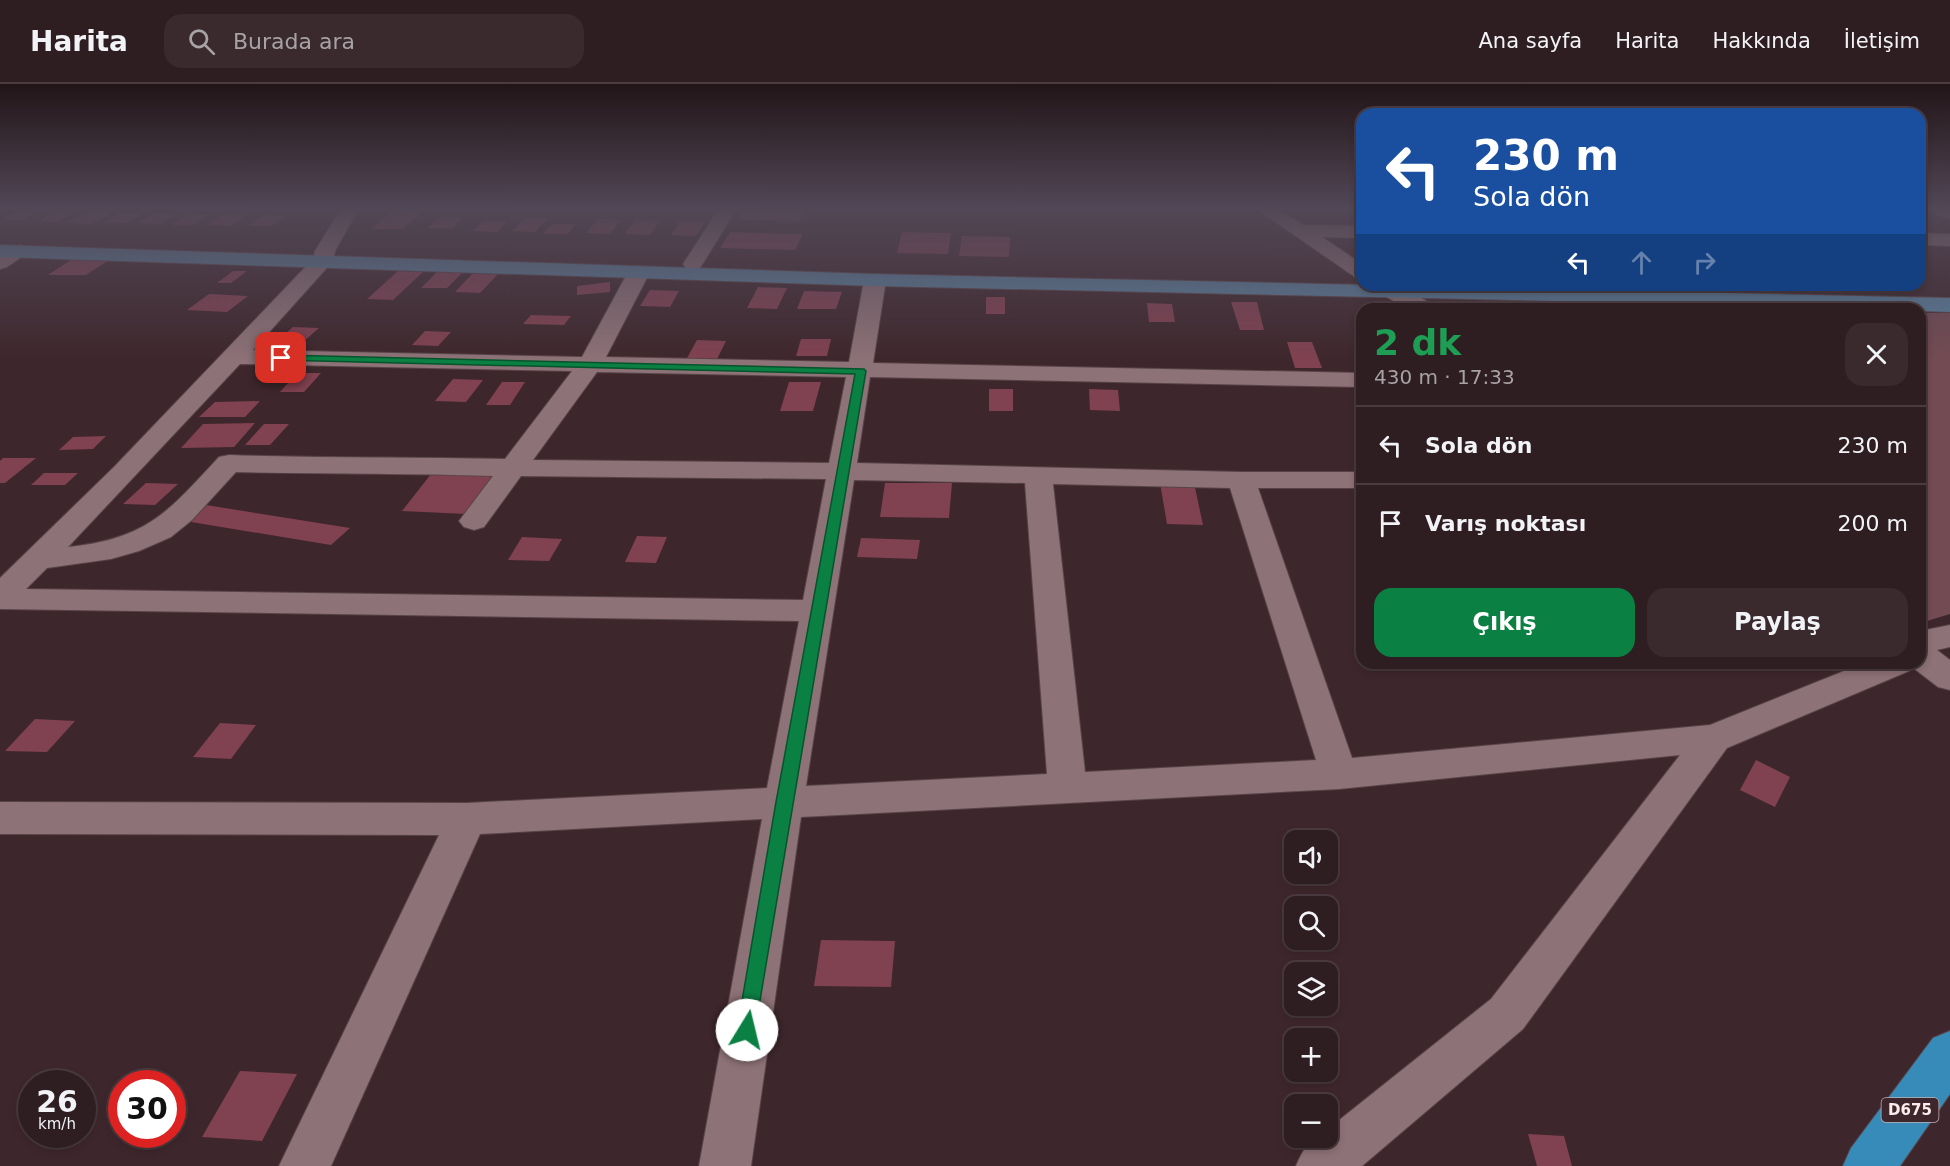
<!DOCTYPE html>
<html lang="tr">
<meta charset="utf-8">
<style>
:root{--surface:#2e1d21;--page:#3a2a2e;--text:#f1f3f6;--muted:#a7a2a5;--line:#493b3f;--accent:#0b8043}
body{margin:0;font-family:"DejaVu Sans",sans-serif;background:var(--page);color:var(--text);height:100vh;display:flex;flex-direction:column;font-size:22px;white-space:nowrap}
*{box-sizing:border-box;margin:0}
p{font-size:20px;color:var(--muted)}
.icon{flex:none;width:33px;height:33px;fill:none;stroke:currentColor;stroke-width:2;stroke-linecap:round;stroke-linejoin:round}
.map{position:relative;flex:1;overflow:hidden}
.side{position:absolute;left:1356px;top:219px;width:570px;height:366px;display:flex;flex-direction:column;background:var(--surface);border-radius:18px;box-shadow:0 3px 9px #0003,0 0 0 2px var(--line)}
.side>*{flex:none}
.banner{position:absolute;left:1356px;top:24px;width:570px;height:183px;border-radius:18px;box-shadow:0 3px 9px #0003,0 0 0 2px var(--line);background:#1a4fa0;color:#fff;overflow:hidden}
.fabs{position:absolute;left:1284px;top:746px;display:grid;gap:12px}
.fabs a{display:grid;place-items:center;width:54px;height:54px;border-radius:12px;background:var(--surface);box-shadow:0 3px 9px #0003,0 0 0 2px var(--line);font-size:30px}
.speed{position:absolute;left:18px;top:986px;display:flex;gap:12px;font-size:30px;font-weight:700;text-align:center}
.speed>*{display:grid;place-content:center;width:78px;height:78px;border-radius:50%;background:var(--surface);box-shadow:0 3px 9px #0003,0 0 0 2px var(--line);line-height:1}
.speed small{font-size:15px;font-weight:400}
.speed .limit{border:9px solid #d22;background:#fff;color:#111}
.pin{position:absolute;display:grid;place-items:center;width:51px;height:51px;color:#fff;margin:-26px;border-radius:12px;box-shadow:0 3px 9px #0006}
.me{position:absolute;width:66px;margin:-33px;rotate:9deg;stroke-linejoin:round;filter:drop-shadow(0 0 4px #0008)}
.turn{display:flex;align-items:center;gap:21px;height:126px;padding:0 18px;font-size:27px}
.turn .icon{width:78px;height:78px;stroke-width:2.5}
.turn b{display:block;font-size:42px;line-height:51px}
.lanes{display:flex;align-items:center;height:57px;padding:0 18px;background:#0003;justify-content:center;gap:30px;direction:ltr}
.lanes .off{opacity:.35}
.round{display:grid;place-items:center;flex:none;width:63px;height:63px;border-radius:18px;background:var(--page)}
.summary{display:flex;align-items:center;justify-content:space-between;height:102px;padding:0 18px}
h1{font-size:36px;font-weight:600;line-height:45px;color:#1e9e55}
.cta{display:flex;gap:12px;margin-top:auto;padding:12px 18px}
.cta a{flex:1;height:69px;border-radius:18px;background:var(--accent);color:#fff;font-size:24px;font-weight:600;line-height:69px;text-align:center}
.cta a+a{background:var(--page);color:var(--text)}
ul{padding:0;list-style:none}
li{display:flex;align-items:center;gap:18px;height:78px;padding:0 18px;border-top:2px solid var(--line)}
li div{flex:1}
li b{display:block;font-size:22px}
li em{font-style:normal}
header{display:flex;align-items:center;gap:36px;box-sizing:border-box;height:84px;padding:0 30px;background:var(--surface);border-bottom:2px solid var(--line)}
header strong{font-size:28px}
nav{display:flex;gap:33px;margin-inline-start:auto;font-size:21px}
.search{width:420px;height:54px;background:var(--page);display:flex;align-items:center;gap:15px;box-sizing:border-box;padding:0 21px;border-radius:18px;color:var(--muted);font-size:22px}
.map>svg:first-child{display:block}
.green{fill:#734b53}
.building{fill:#804150}
.lines{fill:none;stroke-linecap:round;stroke-linejoin:round}
.minor-casing{stroke:#584448;stroke-width:2}
.major-casing{stroke:#584448;stroke-width:2}
.highway-casing{stroke:#584448;stroke-width:2}
.minor{fill:#8d7277;fill-rule:evenodd}
.major{fill:#59819e;fill-rule:evenodd}
.highway{fill:#378bb8;fill-rule:evenodd}
.route{fill:#0b8043;stroke:#07532c;stroke-width:1.5}
.labels{text-anchor:middle;stroke-width:6;stroke-linejoin:round;paint-order:stroke}
.shield{fill:#3e272c;stroke:#c3b1b4;stroke-width:1.5}
.shield-label{font-size:15px;font-weight:bold;fill:#fcecee}
</style>
<header>
<strong>Harita</strong>
<div class="search"><svg class="icon" aria-label="search" viewBox="0 0 24 24"><circle cx="10" cy="10" r="6"/><path d="M15 15l6 6"/></svg>Burada ara</div>
<nav><a>Ana sayfa</a><a>Harita</a><a>Hakkında</a><a>İletişim</a></nav>
</header>
<div class="map">
<svg width="1950" height="1082" viewBox="0 0 1950 1082">
<rect width="100%" height="100%" fill="#3e272c"/>
<g class="green">
<path d="M1447,218L1480,219L1751,225H1444L1441,223Z"/>
<path d="M1920,229H1950V530L1927,537L1920,533Z"/>
</g>
<g class="building">
<path d="M20,126H42L23,136L1,135Z"/>
<path d="M59,126H80L58,138H37Z"/>
<path d="M90,126H116L92,140L66,139Z"/>
<path d="M743,126H805L799,137L737,135Z"/>
<path d="M392,127L422,128L403,145H371Z"/>
<path d="M120,128L144,129L128,139H104Z"/>
<path d="M154,129L177,130L160,140L138,139Z"/>
<path d="M187,131H209L194,141H172Z"/>
<path d="M223,131H247L232,142L208,141Z"/>
<path d="M262,131L285,132L271,142H248Z"/>
<path d="M526,133L548,134L535,148L512,147Z"/>
<path d="M439,134H462L452,145L428,144Z"/>
<path d="M598,135L621,136L610,150L586,149Z"/>
<path d="M635,136L659,137L650,151L625,150Z"/>
<path d="M483,137H507L497,148L473,147Z"/>
<path d="M680,137L705,138L696,152L671,151Z"/>
<path d="M552,140H576L568,150H543Z"/>
<path d="M730,148L803,150L795,166L720,164Z"/>
<path d="M902,148L951,149L948,170L897,169Z"/>
<path d="M962,152L1010,153L1009,173L959,172Z"/>
<path d="M75,173L112,174L86,191H48Z"/>
<path d="M233,187H247L231,199H217Z"/>
<path d="M398,187L423,188L393,216L367,215Z"/>
<path d="M438,187L463,188L447,204H421Z"/>
<path d="M473,189L498,190L480,209L455,208Z"/>
<path d="M610,198V208L577,211V202Z"/>
<path d="M758,203L787,204L777,225L747,224Z"/>
<path d="M650,206L679,207L670,223L640,222Z"/>
<path d="M804,207L842,208L836,225H797Z"/>
<path d="M209,210L248,212L227,228L187,226Z"/>
<rect x="986" y="213" width="19" height="17"/>
<path d="M1231,218H1257L1264,246H1240Z"/>
<path d="M1147,219L1172,220L1175,238H1149Z"/>
<path d="M531,231L571,232L564,241L523,240Z"/>
<path d="M293,243L319,244L303,258L277,257Z"/>
<path d="M425,247L451,248L438,262L412,261Z"/>
<path d="M801,255H831L827,272H796Z"/>
<path d="M697,256L726,257L717,275L687,274Z"/>
<path d="M1287,258H1312L1322,284H1295Z"/>
<path d="M297,289H321L304,308H280Z"/>
<path d="M453,295L483,296L466,318L435,317Z"/>
<path d="M502,298H525L510,321H486Z"/>
<path d="M789,298H821L813,327H780Z"/>
<rect x="989" y="305" width="24" height="22"/>
<path d="M1089,305L1118,306L1120,327L1090,326Z"/>
<path d="M260,317L245,333H199L215,318Z"/>
<path d="M255,339L234,363L181,364L203,340Z"/>
<path d="M264,340H289L270,361H245Z"/>
<path d="M106,352L93,365L59,366L73,353Z"/>
<path d="M3,374H36L5,399H0V377Z"/>
<path d="M44,389H78L65,401H31Z"/>
<path d="M431,390L492,392L466,430L402,427Z"/>
<path d="M146,399L178,400L155,421L123,420Z"/>
<path d="M885,399H952L949,434L880,433Z"/>
<path d="M1160,399H1194L1203,441L1167,440Z"/>
<path d="M206,421L350,444L331,461L185,437Z"/>
<path d="M637,452L667,453L656,479L625,478Z"/>
<path d="M522,453L562,455L549,477L508,476Z"/>
<path d="M861,454L920,456L917,475L857,473Z"/>
<path d="M35,635L75,637L47,668L5,667Z"/>
<path d="M220,639L256,641L231,675L193,673Z"/>
<path d="M1756,676L1790,693L1775,723L1740,706Z"/>
<path d="M821,856L895,857L891,903L814,902Z"/>
<path d="M240,987L297,990L262,1057L202,1053Z"/>
<path d="M1528,1050L1564,1052L1572,1082H1537Z"/>
</g>
<g class="lines">
<g class="minor-casing">
<g id="minor">
<path d="M340,126H358L335,167L333,177L253,266L582,273L628,188L632,184L639,182L646,184L650,188L606,273L849,278L864,196L867,191L875,190L883,191L886,196L873,279L1362,289V303L870,293L857,379L1241,388H1362V404H1258L1352,674L1710,641L1864,579H1920V547L1950,541V563L1937,566L1950,576V606L1938,603L1912,583L1909,587L1727,664L1523,945L1362,1082H1296C1303,1066 1309,1053 1328,1053V1045L1491,915L1680,671L1339,705L801,733L751,1082H699L762,735L480,750L331,1082H279L439,751L0,750V718L467,719L767,704L799,537L0,525V494L114,383L313,175L315,167ZM240,280L572,287L505,375C413,373 321,374 229,371L219,373C168,428 147,455 68,463ZM597,288L846,293L829,379L533,376ZM236,388C322,390 407,389 493,392L459,437L464,443L474,446L484,443L521,392L826,395L803,516L26,505L47,484L111,475L139,467L171,453L192,436ZM854,396L1025,399L1047,690L806,702ZM1053,400L1230,404L1316,676L1085,688Z"/>
<path d="M718,126H736L700,184L693,186L686,184L683,180Z"/>
<path d="M1258,126H1279L1303,141L1362,142V154L1322,153L1362,180V195L1355,193Z"/>
<path d="M1934,126H1950V135L1936,130Z"/>
<path d="M1920,149L1950,150V162L1920,161Z"/>
<path d="M20,161L27,163L30,167L7,183L0,185V170Z"/>
<path d="M1371,201H1398L1432,220L1435,225H1408L1374,206Z"/>
</g>
</g>
<g class="major-casing">
<path id="major" d="M0,161L875,190L1950,214V228L1920,227V225L875,202L0,173Z"/>
</g>
<g class="highway-casing">
<path id="highway" d="M1950,947V1010L1900,1082H1843L1851,1064L1933,954Z"/>
</g>
<use href="#minor" class="minor"/>
<use href="#major" class="major"/>
<use href="#highway" class="highway"/>
</g>
<linearGradient id="sky" x2="0" y2="1"><stop stop-color="#221518"/><stop offset="0.45" stop-color="#524756"/><stop offset="1" stop-color="#524756" stop-opacity="0"/></linearGradient>
<rect width="1950" height="277" fill="url(#sky)"/>
<path class="route" d="M281,271L864,285L866,287L754,952L747,955L740,952L737,946L776,718L855,290L278,276L276,274Z"/>
<g class="labels">
<rect class="shield" x="1881.5" y="1014" width="57" height="24" rx="4.5"/>
<g class="shield-label">
<text x="1910" y="1031">D675</text>
</g>
</g>
</svg>
<div class="fabs">
<a><svg class="icon" aria-label="sound" viewBox="0 0 24 24"><path d="M4 9h4l5-4v14l-5-4H4zM17 9q2 3 0 6"/></svg></a>
<a><svg class="icon" aria-label="search" viewBox="0 0 24 24"><circle cx="10" cy="10" r="6"/><path d="M15 15l6 6"/></svg></a>
<a><svg class="icon" aria-label="layers" viewBox="0 0 24 24"><path d="M12 4l9 5-9 5-9-5zM3 14l9 5 9-5"/></svg></a>
<a>+</a>
<a>−</a>
</div>
<div class="speed"><div>26<small>km/h</small></div><div class="limit">30</div></div>
<div class="pin" style="left:281px;top:274px;background:#d93025"><svg class="icon" aria-label="arrive" viewBox="0 0 24 24"><path d="M6 21V4h12l-3 4 3 4H6"/></svg></div>
<svg class="me" style="left:747px;top:946px" viewBox="-20 -20 40 40"><circle r="19" fill="#fff"/><path d="M0-13L10 11 0 6-10 11z" fill="#0b8043"/></svg>
<div class="banner">
<div class="turn"><svg class="icon" aria-label="left" viewBox="0 0 24 24"><path d="M17 20v-9H6M10 6l-5 5 5 5"/></svg><div><b>230 m</b>Sola dön</div></div>
<div class="lanes"><svg class="icon" aria-label="left" viewBox="0 0 24 24"><path d="M17 20v-9H6M10 6l-5 5 5 5"/></svg><svg class="icon off" aria-label="ahead" viewBox="0 0 24 24"><path d="M12 20V5M6 11l6-6 6 6"/></svg><svg class="icon off" aria-label="right" viewBox="0 0 24 24"><path d="M7 20v-9h11M14 6l5 5-5 5"/></svg></div>
</div>
<section class="side">
<div class="summary"><div><h1>2 dk</h1><p>430 m · 17:33</p></div><a class="round"><svg class="icon" aria-label="close" viewBox="0 0 24 24"><path d="M6 6l12 12M18 6L6 18"/></svg></a></div>
<ul>
<li><svg class="icon" aria-label="left" viewBox="0 0 24 24"><path d="M17 20v-9H6M10 6l-5 5 5 5"/></svg><div><b>Sola dön</b></div><em>230 m</em></li>
<li><svg class="icon" aria-label="arrive" viewBox="0 0 24 24"><path d="M6 21V4h12l-3 4 3 4H6"/></svg><div><b>Varış noktası</b></div><em>200 m</em></li>
</ul>
<div class="cta"><a>Çıkış</a><a>Paylaş</a></div>
</section>
</div>
